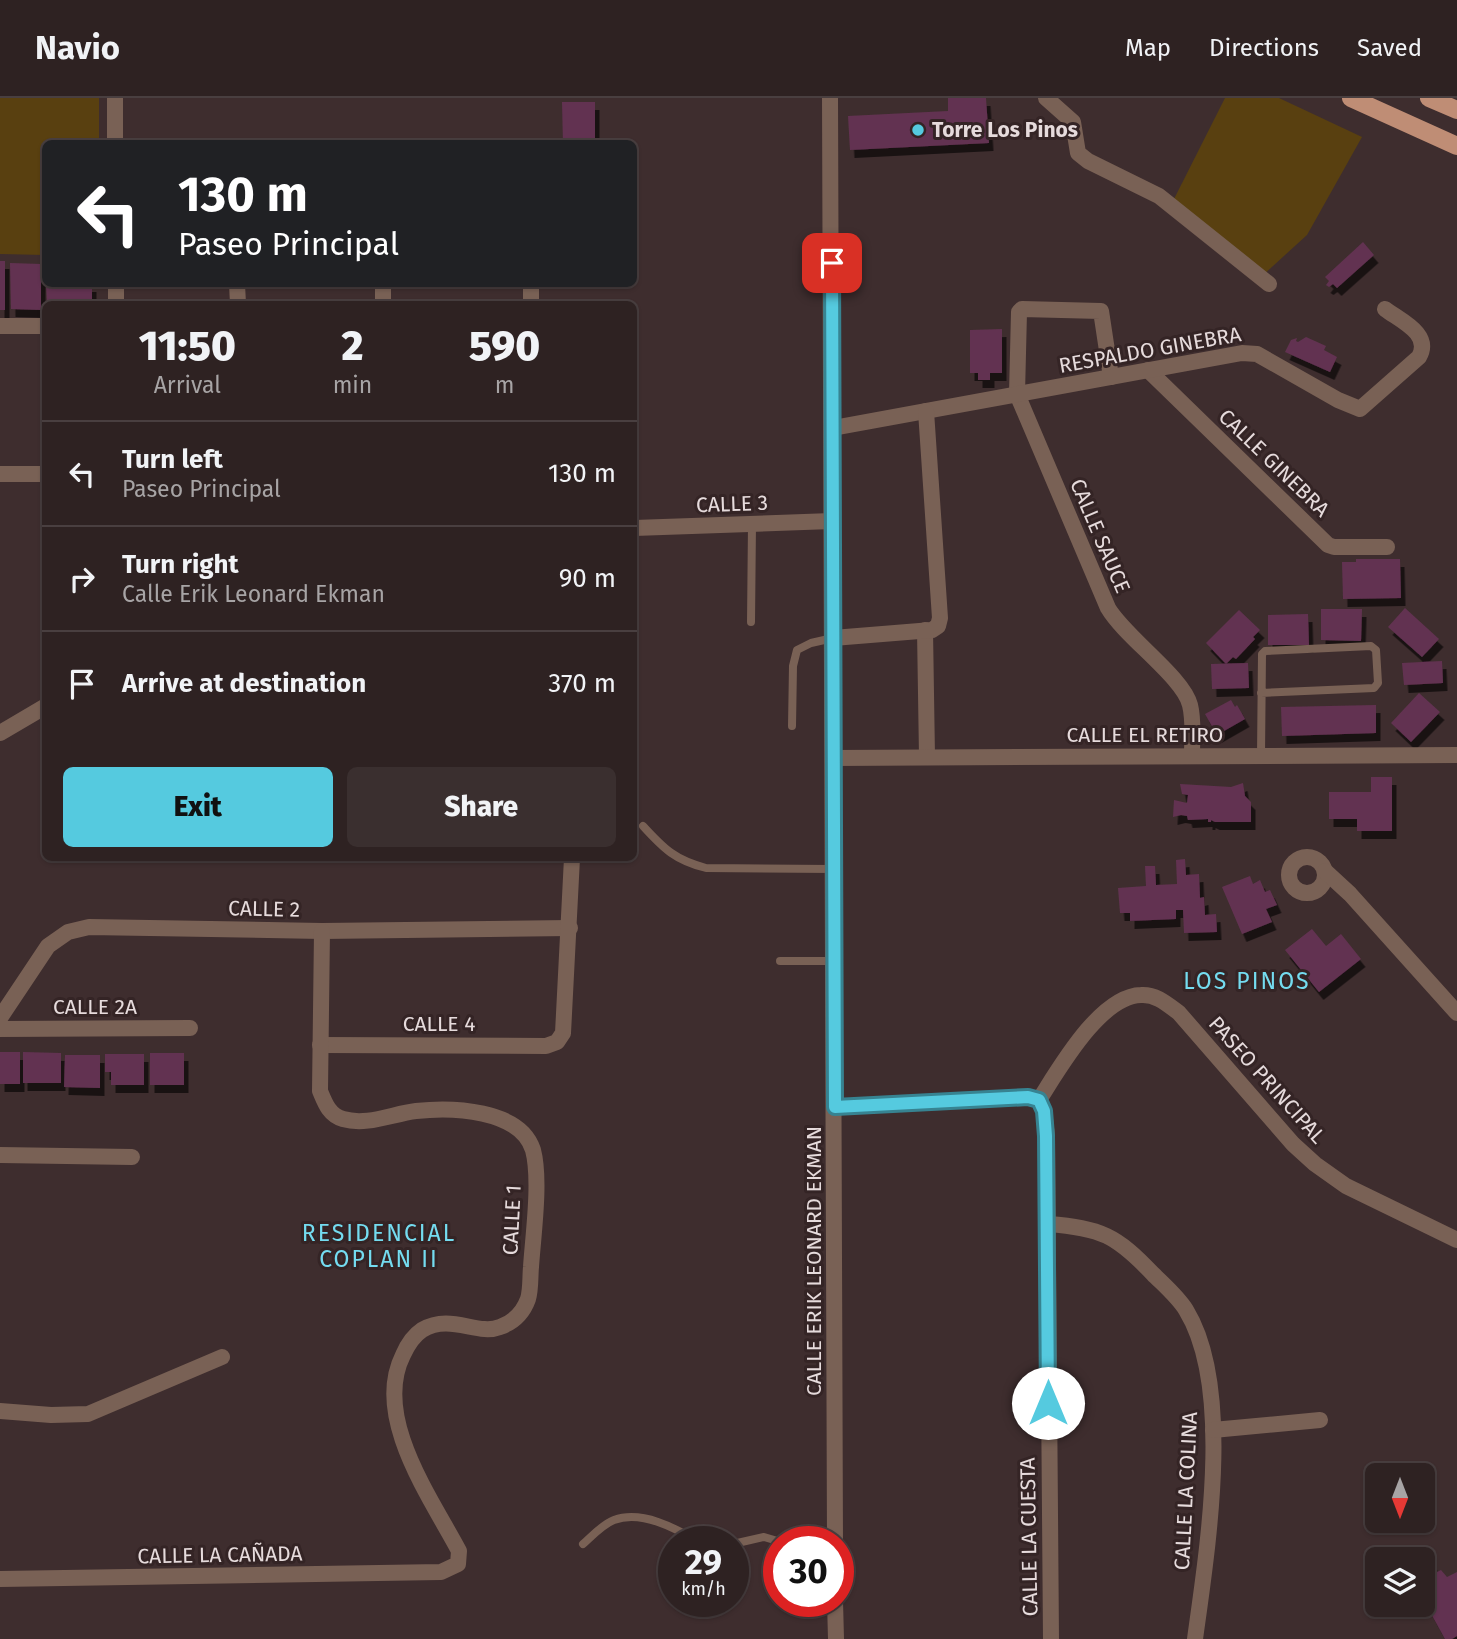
<!DOCTYPE html>
<meta charset="utf-8">
<style>
:root{--surface:#2e2222;--page:#3a2f2f;--text:#f1f3f6;--muted:#a7a4a5;--line:#493f40;--accent:#55cadf}
body{margin:0;font-family:"Fira Sans",sans-serif;background:var(--page);color:var(--text);height:100vh;display:flex;flex-direction:column;font-size:26px;white-space:nowrap}
*{box-sizing:border-box;margin:0}
p{font-size:23px;color:var(--muted)}
.icon{flex:none;width:38px;height:38px;fill:none;stroke:currentColor;stroke-width:2;stroke-linecap:round;stroke-linejoin:round}
.map{position:relative;flex:1;overflow:hidden}
.sheet{position:absolute;left:42px;top:203px;width:595px;height:560px;display:flex;flex-direction:column;background:var(--surface);border-radius:10px;box-shadow:0 2px 5px #0004,0 0 0 2px var(--line)}
.sheet>*{flex:none}
.hud{position:absolute;left:42px;top:42px;width:595px;height:147px;border-radius:10px;box-shadow:0 2px 5px #0004,0 0 0 2px var(--line);background:#202124;color:#fff;overflow:hidden}
.needle{width:46px;rotate:180deg}
.buttons{position:absolute;left:1365px;top:1365px;display:grid;gap:14px}
.buttons a{display:grid;place-items:center;width:70px;height:70px;border-radius:10px;background:var(--surface);box-shadow:0 2px 5px #0004,0 0 0 2px var(--line);font-size:35px}
.speed{position:absolute;left:658px;top:1428px;display:flex;gap:14px;font-size:35px;font-weight:700;text-align:center}
.speed>*{display:grid;place-content:center;width:91px;height:91px;border-radius:50%;background:var(--surface);box-shadow:0 2px 5px #0004,0 0 0 2px var(--line);line-height:1}
.speed small{font-size:18px;font-weight:400}
.speed .limit{border:10px solid #d22;background:#fff;color:#111}
.pin{position:absolute;display:grid;place-items:center;width:60px;height:60px;color:#fff;margin:-30px;border-radius:14px;box-shadow:0 4px 10px #0006}
.me{position:absolute;width:77px;margin:-38px;rotate:0deg;stroke-linejoin:round;filter:drop-shadow(0 0 5px #0008)}
.turn{display:flex;align-items:center;gap:24px;height:147px;padding:0 21px;font-size:32px}
.turn .icon{width:91px;height:91px;stroke-width:2.5}
.turn b{display:block;font-size:49px;line-height:60px}
.eta{display:flex;justify-content:space-evenly;align-items:center;height:119px;text-align:center}
.eta b{font-size:42px;font-weight:800;line-height:49px}
.action{display:flex;gap:14px;margin-top:auto;padding:14px 21px}
.action a{flex:1;height:80px;border-radius:10px;background:var(--accent);color:#111;font-size:28px;font-weight:800;line-height:80px;text-align:center}
.action a+a{background:var(--page);color:var(--text)}
ul{padding:0;list-style:none}
li{display:flex;align-items:center;gap:21px;height:105px;padding:0 21px;border-top:2px solid var(--line)}
li div{flex:1}
li b{display:block;font-size:26px}
li em{font-style:normal}
header{display:flex;align-items:center;gap:42px;box-sizing:border-box;height:98px;padding:0 35px;background:var(--surface);border-bottom:2px solid var(--line)}
header strong{font-size:33px}
nav{display:flex;gap:38px;margin-inline-start:auto;font-size:24px}
.map>svg:first-child{display:block}
.green{fill:#594010}
.building{fill:#623251;filter:url(#shadow)}
.lines{fill:none;stroke-linecap:round;stroke-linejoin:round}
.service{stroke:#796155;stroke-width:8}
.minor{stroke:#796155;stroke-width:16}
.primary{stroke:#bf8d75;stroke-width:18}
.route-casing{stroke:#378391;stroke-width:18}
.route{stroke:#55cadf;stroke-width:12}
.poi-dot{fill:#55cadf;stroke:#342425;stroke-width:2.5}
.labels{text-anchor:middle;stroke-width:6;stroke-linejoin:round;paint-order:stroke}
.poi-label{font-size:21px;font-weight:bold;fill:#e6dbdc;stroke:#342425;text-anchor:start}
.street-label{font-size:21px;fill:#e6dbdc;stroke:#342425}
.neighbourhood-label{font-size:23px;letter-spacing:2px;fill:#74dcf0;stroke:#342425}
</style>
<header>
<strong>Navio</strong>
<nav><a>Map</a><a>Directions</a><a>Saved</a></nav>
</header>
<div class="map">
<svg width="1457" height="1541" viewBox="0 0 1457 1541">
<defs>
<filter id="shadow"><feDropShadow dx="4.5" dy="8" stdDeviation="0" flood-color="#0009"/></filter>
</defs>
<rect width="100%" height="100%" fill="#3e2d2e"/>
<g class="green">
<path d="M0,0H99V45L46,46L45,157L0,156Z"/>
<path d="M1225,0H1279L1362,39L1307,137L1262,178L1172,105Z"/>
</g>
<g class="building">
<path d="M948,0H986L989,45L850,52L848,18L948,13Z"/>
<path d="M562,4H595V46H563Z"/>
<path d="M1363,144L1374,157L1337,190L1333,186L1329,189L1326,187L1329,183L1325,179Z"/>
<rect x="0" y="163" width="5" height="49"/>
<path d="M10,165L41,166V212L11,211Z"/>
<path d="M46,186H92V206H47Z"/>
<path d="M1002,231V275H990V282H978V275H970V232Z"/>
<path d="M1306,239L1326,248L1324,252L1337,259L1330,274L1285,254L1291,242L1297,240L1296,243L1298,244Z"/>
<path d="M1356,461H1400L1401,500L1343,501L1342,464H1356Z"/>
<path d="M1405,510L1439,541L1422,559L1388,529Z"/>
<path d="M1321,511H1362L1361,543L1321,542Z"/>
<path d="M1239,512L1260,532L1253,539L1255,541L1236,561L1233,559L1226,566L1206,545Z"/>
<path d="M1308,516L1309,547H1268V517Z"/>
<path d="M1442,563L1443,585L1404,587L1402,565Z"/>
<path d="M1248,565L1249,590L1212,591L1211,566Z"/>
<path d="M1419,595L1440,614L1411,644L1391,625Z"/>
<path d="M1231,602L1235,609L1237,607L1245,621L1217,637L1205,616Z"/>
<path d="M1376,607V635L1282,638L1281,609Z"/>
<path d="M1371,679H1392V733H1357V721H1329V694H1371Z"/>
<path d="M1243,685L1245,698L1251,704V724H1215L1211,722V724H1208V721L1188,722L1187,718L1181,717L1173,719L1174,702L1187,705L1188,697L1182,696L1180,686L1231,689Z"/>
<path d="M1185,761L1186,777L1199,776L1200,800L1204,799L1205,817L1216,816L1217,834L1184,835L1183,812H1176V821L1130,823V815H1120L1118,790L1146,788L1145,768H1155L1156,787L1177,786L1176,762Z"/>
<path d="M1250,778L1253,786L1260,782L1265,794L1270,792L1277,807L1266,811L1272,824L1242,836L1222,789Z"/>
<path d="M1312,831L1326,848L1341,836L1361,861L1319,894L1285,852Z"/>
<rect x="0" y="954" width="20" height="32"/>
<path d="M23,954L61,955V985H23Z"/>
<rect x="150" y="955" width="34" height="32"/>
<path d="M105,956H144V987H111V974H105Z"/>
<path d="M65,957H100V990L64,989Z"/>
<path d="M1428,1455L1437,1474L1441,1472L1447,1479L1457,1474V1538L1452,1541H1445L1423,1501V1461H1416Z"/>
</g>
<g class="lines">
<g class="service">
<path d="M751,524L752,426"/>
<path d="M792,628L793,568L797,552L811,545L833,540"/>
<path d="M1261,657L1262,556L1265,553L1371,548L1376,552L1378,585L1374,590L1261,595"/>
<path d="M643,728C664,751 675,762 706,770L834,771"/>
<path d="M780,863H834"/>
<path d="M583,1446C592,1438 603,1426 614,1422C642,1412 675,1430 699,1444"/>
<path d="M733,1446L764,1439L781,1444"/>
</g>
<g class="minor">
<path d="M115,0V46"/>
<path d="M830,0L835,1444"/>
<path d="M1046,0L1073,24L1078,55L1088,63L1159,98L1269,186"/>
<path d="M116,186V206"/>
<path d="M237,186L238,206"/>
<path d="M383,206V186"/>
<path d="M531,206V186"/>
<path d="M0,228H46"/>
<path d="M1148,272L1328,447L1334,449H1387"/>
<path d="M1111,279L1101,213L1022,211L1019,214L1017,296L1108,510C1125,539 1183,579 1190,607C1194,623 1192,641 1192,657"/>
<path d="M833,330L1242,255L1257,256L1338,302L1360,311L1419,259C1432,236 1401,223 1385,211"/>
<path d="M0,376H46"/>
<path d="M634,430L832,423"/>
<path d="M925,532L927,659"/>
<path d="M833,540L932,532L938,528L940,520L926,313"/>
<path d="M0,635L46,608"/>
<path d="M833,660L1457,657"/>
<circle cx="1307" cy="777" r="18"/>
<path d="M1325,773L1350,796L1457,915"/>
<path d="M0,920L48,848L68,834L89,829L322,833L570,830"/>
<path d="M0,931L190,930"/>
<path d="M320,947L546,948L557,944L563,935L572,760"/>
<path d="M1039,1002L1044,1013L1047,1038L1051,1541"/>
<path d="M835,1009L1028,999L1039,1002C1059,971 1100,898 1141,897C1156,896 1167,906 1179,915L1293,1046L1315,1066L1346,1088L1457,1142"/>
<path d="M0,1057L132,1059"/>
<path d="M1048,1126C1101,1130 1116,1137 1153,1176C1164,1187 1178,1199 1186,1212C1234,1290 1207,1453 1195,1541"/>
<path d="M0,1313L51,1317L88,1316L222,1259"/>
<path d="M1213,1332L1320,1322"/>
<path d="M0,1481L441,1474L458,1466L459,1453C431,1400 372,1319 403,1257C407,1248 413,1238 422,1232C451,1215 477,1238 500,1229C514,1224 523,1215 528,1201C531,1191 530,1179 531,1169C533,1138 541,1082 533,1052C520,1011 451,1009 416,1013C392,1016 367,1028 343,1021C329,1017 325,1005 320,993L322,833"/>
<path d="M835,1503L836,1541"/>
</g>
<g class="primary">
<path d="M1351,0L1457,48"/>
<path d="M1429,0L1457,12"/>
</g>
</g>
<g class="lines">
<g class="route-casing">
<path id="route" d="M832,165L835,1009L1028,999L1039,1002L1044,1013L1046,1038L1048,1305"/>
</g>
<use href="#route" class="route"/>
</g>
<circle class="poi-dot" cx="918" cy="32" r="7"/>
<g class="labels">
<g class="poi-label">
<text x="932" y="39">Torre Los Pinos</text>
</g>
<g class="street-label">
<text transform="translate(1150 252) rotate(-10)" y="7">RESPALDO GINEBRA</text>
<text transform="translate(1274 365) rotate(44)" y="7">CALLE GINEBRA</text>
<text transform="translate(732 406) rotate(-2)" y="7">CALLE 3</text>
<text transform="translate(1100 438) rotate(67)" y="7">CALLE SAUCE</text>
<text x="1145" y="644">CALLE EL RETIRO</text>
<text transform="translate(264 811) rotate(1)" y="7">CALLE 2</text>
<text x="95" y="916">CALLE 2A</text>
<text x="439" y="933">CALLE 4</text>
<text transform="translate(1267 982) rotate(48)" y="7">PASEO PRINCIPAL</text>
<text transform="translate(512 1122) rotate(-87)" y="7">CALLE 1</text>
<text transform="translate(814 1163) rotate(-90)" y="7">CALLE ERIK LEONARD EKMAN</text>
<text transform="translate(1186 1393) rotate(-87)" y="7">CALLE LA COLINA</text>
<text transform="translate(1029 1439) rotate(-91)" y="7">CALLE LA CUESTA</text>
<text transform="translate(220 1457) rotate(-1)" y="7">CALLE LA CAÑADA</text>
</g>
<g class="neighbourhood-label">
<text x="1247" y="891">LOS PINOS</text>
<text x="379" y="1143">RESIDENCIAL<tspan x="379" dy="26">COPLAN II</tspan></text>
</g>
</g>
</svg>
<div class="buttons">
<a><svg class="needle" viewBox="-14 -14 28 28"><path d="M0-13l5 13h-10z" fill="#e53935"/><path d="M0 13l5-13h-10z" fill="#a7a4a5"/></svg></a>
<a><svg class="icon" aria-label="layers" viewBox="0 0 24 24"><path d="M12 4l9 5-9 5-9-5zM3 14l9 5 9-5"/></svg></a>
</div>
<div class="speed"><div>29<small>km/h</small></div><div class="limit">30</div></div>
<div class="pin" style="left:832px;top:165px;background:#d93025"><svg class="icon" aria-label="arrive" viewBox="0 0 24 24"><path d="M6 21V4h12l-3 4 3 4H6"/></svg></div>
<svg class="me" style="left:1048px;top:1305px" viewBox="-20 -20 40 40"><circle r="19" fill="#fff"/><path d="M0-13L10 11 0 6-10 11z" fill="#55cadf"/></svg>
<div class="hud">
<div class="turn"><svg class="icon" aria-label="left" viewBox="0 0 24 24"><path d="M17 20v-9H6M10 6l-5 5 5 5"/></svg><div><b>130 m</b>Paseo Principal</div></div>
</div>
<section class="sheet">
<div class="eta">
<div><b>11:50</b><p>Arrival</p></div>
<div><b>2</b><p>min</p></div>
<div><b>590</b><p>m</p></div>
</div>
<ul>
<li><svg class="icon" aria-label="left" viewBox="0 0 24 24"><path d="M17 20v-9H6M10 6l-5 5 5 5"/></svg><div><b>Turn left</b><p>Paseo Principal</p></div><em>130 m</em></li>
<li><svg class="icon" aria-label="right" viewBox="0 0 24 24"><path d="M7 20v-9h11M14 6l5 5-5 5"/></svg><div><b>Turn right</b><p>Calle Erik Leonard Ekman</p></div><em>90 m</em></li>
<li><svg class="icon" aria-label="arrive" viewBox="0 0 24 24"><path d="M6 21V4h12l-3 4 3 4H6"/></svg><div><b>Arrive at destination</b></div><em>370 m</em></li>
</ul>
<div class="action"><a>Exit</a><a>Share</a></div>
</section>
</div>
